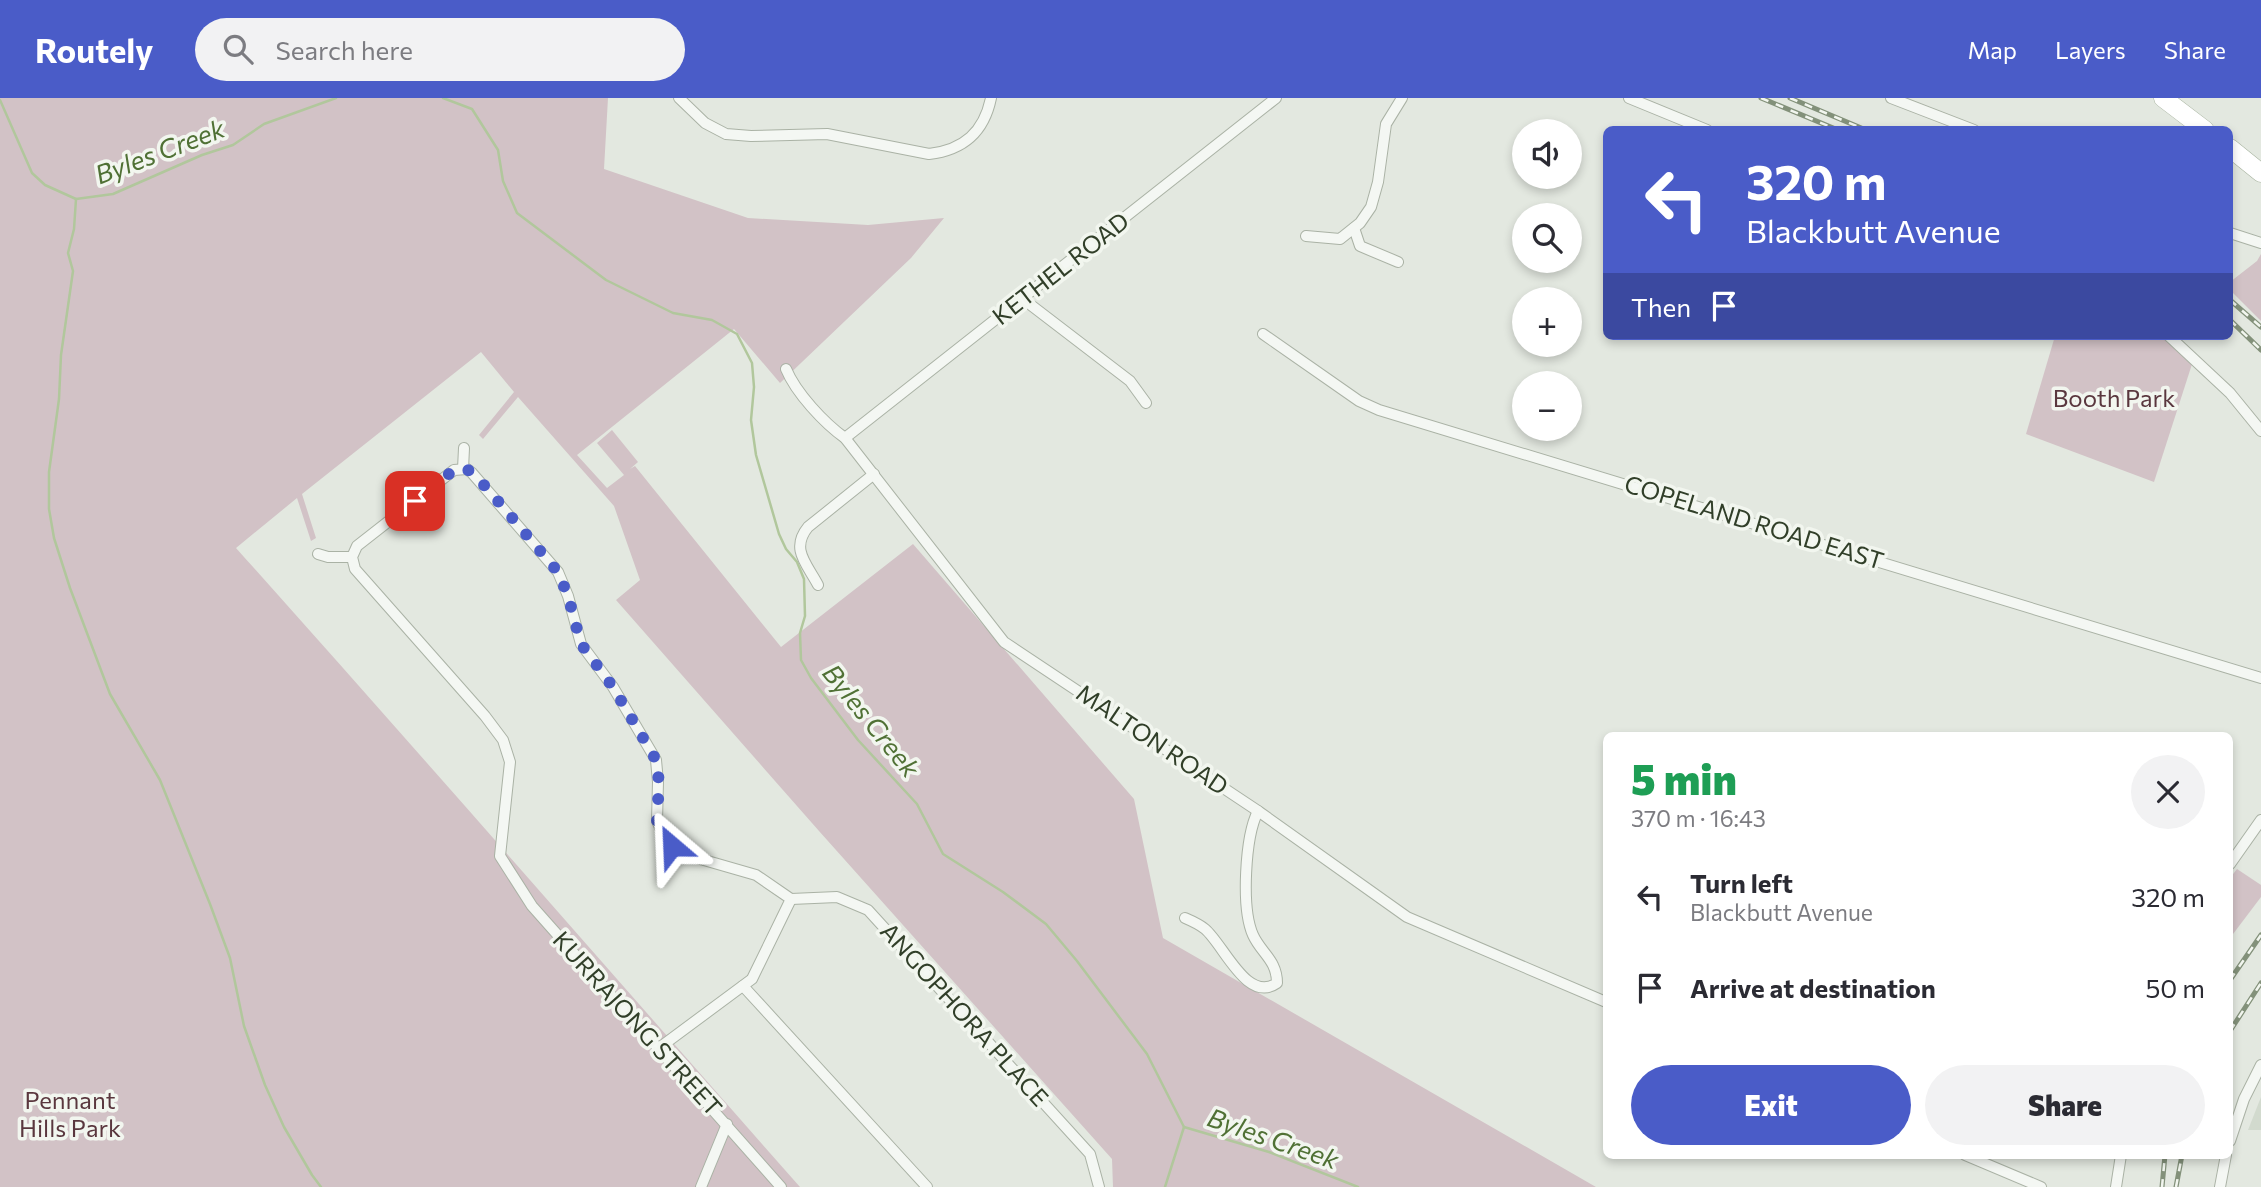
<!DOCTYPE html>
<meta charset="utf-8">
<style>
:root{--surface:#fff;--page:#f2f2f3;--text:#2b2b33;--muted:#7c7c81;--accent:#4a5cc8}
body{margin:0;font-family:Commissioner,sans-serif;background:var(--page);color:var(--text);height:100vh;display:flex;flex-direction:column;font-size:26px;white-space:nowrap}
*{box-sizing:border-box;margin:0}
p{font-size:23px;color:var(--muted)}
.icon{flex:none;width:38px;height:38px;fill:none;stroke:currentColor;stroke-width:2;stroke-linecap:round;stroke-linejoin:round}
.map{position:relative;flex:1;overflow:hidden}
.details{position:absolute;left:1603px;top:634px;width:630px;height:427px;display:flex;flex-direction:column;background:var(--surface);border-radius:10px;box-shadow:0 4px 10px #0003}
.details>*{flex:none}
.hud{position:absolute;left:1603px;top:28px;width:630px;height:214px;border-radius:10px;box-shadow:0 4px 10px #0003;background:#4a5cc8;color:#fff;overflow:hidden}
.fabs{position:absolute;left:1512px;top:21px;display:grid;gap:14px}
.fabs a{display:grid;place-items:center;width:70px;height:70px;border-radius:50%;background:var(--surface);box-shadow:0 4px 10px #0003;font-size:35px}
.pin{position:absolute;display:grid;place-items:center;width:60px;height:60px;color:#fff;margin:-30px;border-radius:14px;box-shadow:0 4px 10px #0006}
.me{position:absolute;width:77px;margin:-38px;rotate:334deg;stroke-linejoin:round;filter:drop-shadow(0 0 5px #0008)}
.turn{display:flex;align-items:center;gap:24px;height:147px;padding:0 28px;font-size:32px}
.turn .icon{width:91px;height:91px;stroke-width:2.5}
.turn b{display:block;font-size:49px;line-height:60px}
.then{display:flex;align-items:center;height:66px;padding:0 28px;background:#0003;gap:14px;font-size:26px}
.round{display:grid;place-items:center;flex:none;width:74px;height:74px;border-radius:37px;background:var(--page)}
.headline{display:flex;align-items:center;justify-content:space-between;height:119px;padding:0 28px}
h1{font-size:42px;font-weight:800;line-height:52px;color:#1e9e55}
.action{display:flex;gap:14px;margin-top:auto;padding:14px 28px}
.action a{flex:1;height:80px;border-radius:42px;background:var(--accent);color:#fff;font-size:28px;font-weight:800;line-height:80px;text-align:center}
.action a+a{background:var(--page);color:var(--text)}
ul{padding:0;list-style:none}
li{display:flex;align-items:center;gap:21px;height:91px;padding:0 28px}
li div{flex:1}
li b{display:block;font-size:26px}
li em{font-style:normal}
header{display:flex;align-items:center;gap:42px;box-sizing:border-box;height:98px;padding:0 35px;background:var(--accent);color:#fff}
header strong{font-size:33px}
nav{display:flex;gap:38px;margin-inline-start:auto;font-size:24px}
.search{width:490px;height:63px;background:var(--page);display:flex;align-items:center;gap:18px;box-sizing:border-box;padding:0 24px;border-radius:38px;color:var(--muted);font-size:26px}
.map>svg:first-child{display:block}
.built{fill:#d2dace}
.green{fill:#d2c2c6}
.lines{fill:none;stroke-linecap:round;stroke-linejoin:round}
.stream{stroke:#b1c79c;stroke-width:2.5}
.minor-casing{stroke:#aab2a5;stroke-width:12}
.primary-casing{stroke:#a8b4a0;stroke-width:19}
.minor{stroke:#f4f7f3;stroke-width:10}
.primary{stroke:#fff;stroke-width:18}
.rail-casing{stroke:#83917a;stroke-width:5}
.rail{stroke:#f2f6ef;stroke-width:2.5;stroke-dasharray:8;stroke-linecap:butt}
.route{stroke:#4a5cc8;stroke-width:12;stroke-dasharray:0 21.6}
.labels{text-anchor:middle;stroke-width:7;stroke-linejoin:round;paint-order:stroke}
.street-label{font-size:24px;fill:#313f29;stroke:#f2f6ef}
.park-label{font-size:24px;fill:#5a373e;stroke:#f2f6ef}
.water-label{font-size:26px;font-style:italic;fill:#507135;stroke:#f2f6ef}
</style>
<header>
<strong>Routely</strong>
<div class="search"><svg class="icon" aria-label="search" viewBox="0 0 24 24"><circle cx="10" cy="10" r="6"/><path d="M15 15l6 6"/></svg>Search here</div>
<nav><a>Map</a><a>Layers</a><a>Share</a></nav>
</header>
<div class="map">
<svg width="2261" height="1089" viewBox="0 0 2261 1089">
<rect width="100%" height="100%" fill="#e3e8e0"/>
<path class="built" d="M2261,999V1032H2248Z"/>
<g class="green">
<path d="M0,0H608L604,71L748,120L868,127L944,120L911,160L780,285L734,231L577,357L607,390L624,377L597,345L612,332L638,364L630,371L635,368L781,549L913,446L1134,701L1163,840L1596,1089H1113L1112,1061L819,733L616,502L640,482L614,408L518,299L483,341L479,337L514,294L481,254L302,396L316,440L311,443L297,400L236,450C425,661 612,876 800,1089H0Z"/>
<path d="M2261,156V223L2230,192V184L2257,163Z"/>
<path d="M2055,238H2160L2193,263L2154,384L2026,336Z"/>
<path d="M2237,771L2261,787V799L2230,840V780Z"/>
</g>
<g class="lines">
<g class="stream">
<path d="M443,0L472,11L498,52L503,83L517,115L606,182L673,215L712,222L737,236L752,265L754,289L751,322L756,357L779,436L786,451L797,464L804,481L805,518L800,535L801,562L811,580L858,642L917,706L943,756L1003,794L1046,826L1077,863L1147,956L1184,1029L1269,1054L1358,1089"/>
<path d="M0,2L32,75L45,87L76,101L113,96L202,57L233,47L264,26L336,0"/>
<path d="M76,101L74,131L68,155L73,173L61,257L59,301L49,374V411L54,440L70,490L110,596L160,682L210,806L230,860L244,928L265,987L284,1029L312,1077L321,1089"/>
<path d="M1165,1089L1184,1029"/>
</g>
<g class="minor-casing">
<g id="minor">
<path d="M679,0L705,25L726,36L751,38L827,36L929,56C964,52 984,34 991,0"/>
<path d="M1629,0L1707,32"/>
<path d="M1891,0L1974,32"/>
<path d="M1354,130L1360,148L1398,164"/>
<path d="M2230,135L2261,145"/>
<path d="M1306,138L1340,141L1360,125L1371,109L1378,84L1386,26L1402,0"/>
<path d="M1023,201L1130,283L1146,305"/>
<path d="M1263,236L1359,303L1379,312L2261,580"/>
<path d="M2169,238L2230,295L2261,333"/>
<path d="M786,271C796,295 824,325 845,340L1004,544L1258,713L1407,819L1606,904"/>
<path d="M845,340L1276,0"/>
<path d="M463,371L464,350"/>
<path d="M318,456L328,459H352"/>
<path d="M818,487C807,466 790,451 808,429L874,376"/>
<path d="M2230,766L2261,722"/>
<path d="M791,801L837,799L868,812L1090,1056L1099,1089"/>
<path d="M1185,820C1192,823 1199,826 1205,831C1224,847 1247,906 1277,885C1277,862 1261,855 1253,837C1241,810 1245,739 1258,713"/>
<path d="M743,888L927,1089"/>
<path d="M659,950L752,881L791,801L756,777L683,756L672,748L664,738L657,723L658,684L656,662L613,589L581,546L568,498L558,474L472,375L467,371L454,372L357,448L352,459L355,471L485,618L503,642L510,664L500,758L532,808L781,1089"/>
<path d="M2230,1043L2244,1001L2261,967"/>
<path d="M1965,1057L2041,1089"/>
<path d="M701,1089L727,1026"/>
<path d="M2116,1089L2121,1057"/>
<path d="M2220,1089L2226,1057"/>
</g>
</g>
<g class="primary-casing">
<g id="primary">
<path d="M2163,0L2205,32"/>
<path d="M2230,50L2261,75"/>
</g>
</g>
<use href="#minor" class="minor"/>
<use href="#primary" class="primary"/>
<g class="rail-casing">
<g id="rail">
<path d="M1761,0L1838,32"/>
<path d="M1790,0L1866,32"/>
<path d="M2230,202L2261,229"/>
<path d="M2230,222L2261,252"/>
<path d="M2230,882L2261,837"/>
<path d="M2230,933L2261,885"/>
<path d="M2162,1089L2165,1057"/>
<path d="M2176,1089L2182,1057"/>
</g>
</g>
<use href="#rail" class="rail"/>
</g>
<g class="lines">
<path class="route" d="M415,403L454,372L467,371L486,389L558,474L568,498L581,546L613,589L656,662L659,684L657,723L664,738L672,748"/>
</g>
<g class="labels">
<g class="street-label">
<text transform="translate(1061 171) rotate(-38)" y="8">KETHEL ROAD</text>
<text transform="translate(1754 425) rotate(17)" y="8">COPELAND ROAD EAST</text>
<text transform="translate(1152 642) rotate(34)" y="8">MALTON ROAD</text>
<text transform="translate(964 917) rotate(48)" y="8">ANGOPHORA PLACE</text>
<text transform="translate(637 926) rotate(48)" y="8">KURRAJONG STREET</text>
</g>
<g class="park-label">
<text x="2114" y="309">Booth Park</text>
<text x="70" y="1011">Pennant<tspan x="70" dy="28">Hills Park</tspan></text>
</g>
<g class="water-label">
<text transform="translate(160 54) rotate(-21)" y="9">Byles Creek</text>
<text transform="translate(871 623) rotate(51)" y="9">Byles Creek</text>
<text transform="translate(1273 1041) rotate(19)" y="9">Byles Creek</text>
</g>
</g>
</svg>
<div class="fabs">
<a><svg class="icon" aria-label="sound" viewBox="0 0 24 24"><path d="M4 9h4l5-4v14l-5-4H4zM17 9q2 3 0 6"/></svg></a>
<a><svg class="icon" aria-label="search" viewBox="0 0 24 24"><circle cx="10" cy="10" r="6"/><path d="M15 15l6 6"/></svg></a>
<a>+</a>
<a>−</a>
</div>
<div class="pin" style="left:415px;top:403px;background:#d93025"><svg class="icon" aria-label="arrive" viewBox="0 0 24 24"><path d="M6 21V4h12l-3 4 3 4H6"/></svg></div>
<svg class="me" style="left:672px;top:748px" viewBox="-20 -20 40 40"><path d="M0-17L14 15 0 8-14 15z" fill="#4a5cc8" stroke="#fff" stroke-width="4"/></svg>
<div class="hud">
<div class="turn"><svg class="icon" aria-label="left" viewBox="0 0 24 24"><path d="M17 20v-9H6M10 6l-5 5 5 5"/></svg><div><b>320 m</b>Blackbutt Avenue</div></div>
<div class="then">Then<svg class="icon" aria-label="arrive" viewBox="0 0 24 24"><path d="M6 21V4h12l-3 4 3 4H6"/></svg></div>
</div>
<section class="details">
<div class="headline"><div><h1>5 min</h1><p>370 m · 16:43</p></div><a class="round"><svg class="icon" aria-label="close" viewBox="0 0 24 24"><path d="M6 6l12 12M18 6L6 18"/></svg></a></div>
<ul>
<li><svg class="icon" aria-label="left" viewBox="0 0 24 24"><path d="M17 20v-9H6M10 6l-5 5 5 5"/></svg><div><b>Turn left</b><p>Blackbutt Avenue</p></div><em>320 m</em></li>
<li><svg class="icon" aria-label="arrive" viewBox="0 0 24 24"><path d="M6 21V4h12l-3 4 3 4H6"/></svg><div><b>Arrive at destination</b></div><em>50 m</em></li>
</ul>
<div class="action"><a>Exit</a><a>Share</a></div>
</section>
</div>
